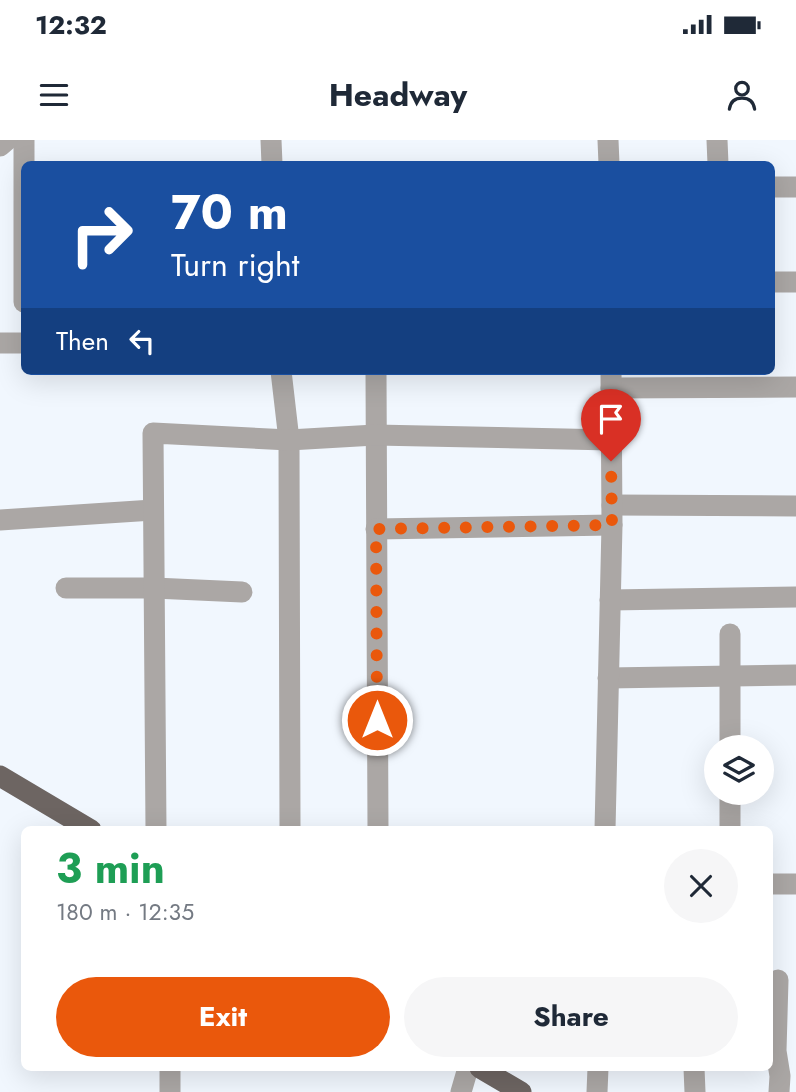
<!DOCTYPE html>
<meta charset="utf-8">
<style>
:root{--surface:#fff;--page:#f6f6f7;--text:#1f2937;--muted:#747a83;--accent:#ea580c}
body{margin:0;font-family:Jost,sans-serif;background:var(--page);color:var(--text);height:100vh;display:flex;flex-direction:column;font-size:26px;white-space:nowrap}
*{box-sizing:border-box;margin:0}
p{font-size:23px;color:var(--muted)}
.icon{flex:none;width:38px;height:38px;fill:none;stroke:currentColor;stroke-width:2;stroke-linecap:round;stroke-linejoin:round}
.map{position:relative;flex:1;overflow:hidden}
.drawer{position:absolute;left:21px;top:686px;width:752px;height:245px;display:flex;flex-direction:column;background:var(--surface);border-radius:10px;box-shadow:0 7px 28px #0002}
.drawer>*{flex:none}
.guide{position:absolute;left:21px;top:21px;width:754px;height:214px;border-radius:10px;box-shadow:0 7px 28px #0002;background:#1a4fa0;color:#fff;overflow:hidden}
.buttons{position:absolute;left:704px;top:595px;display:grid;gap:14px}
.buttons a{display:grid;place-items:center;width:70px;height:70px;border-radius:50%;background:var(--surface);box-shadow:0 7px 28px #0002;font-size:35px}
.pin{position:absolute;display:grid;place-items:center;width:60px;height:60px;color:#fff;margin:-72px -30px;border-radius:50% 50% 50% 0;rotate:-45deg;box-shadow:0 0 7px #0007}
.pin .icon{rotate:45deg}
.me{position:absolute;width:77px;margin:-38px;rotate:0deg;stroke-linejoin:round;filter:drop-shadow(0 0 5px #0008)}
.turn{display:flex;align-items:center;gap:24px;height:147px;padding:0 35px;font-size:32px}
.turn .icon{width:91px;height:91px;stroke-width:2.5}
.turn b{display:block;font-size:49px;line-height:60px}
.then{display:flex;align-items:center;height:66px;padding:0 35px;background:#0003;gap:14px;font-size:26px}
.round{display:grid;place-items:center;flex:none;width:74px;height:74px;border-radius:37px;background:var(--page)}
.headline{display:flex;align-items:center;justify-content:space-between;height:119px;padding:0 35px}
h1{font-size:42px;font-weight:700;line-height:52px;color:#1e9e55}
.cta{display:flex;gap:14px;margin-top:auto;padding:14px 35px}
.cta a{flex:1;height:80px;border-radius:42px;background:var(--accent);color:#fff;font-size:28px;font-weight:700;line-height:80px;text-align:center}
.cta a+a{background:var(--page);color:var(--text)}
.status{display:flex;justify-content:space-between;align-items:center;height:49px;padding:0 35px;background:var(--surface);direction:ltr}
.status svg{height:19px;fill:currentColor}
header{display:flex;justify-content:space-between;align-items:center;height:91px;padding:0 35px;background:var(--surface);font-size:32px;font-weight:700}
.map>svg:first-child{display:block}
.lines{fill:none;stroke-linecap:round;stroke-linejoin:round}
.minor{stroke:#aba7a5;stroke-width:21}
.major{stroke:#6d6562;stroke-width:21}
.route{stroke:#ea580c;stroke-width:12;stroke-dasharray:0 21.6}
</style>
<div class="status"><b>12:32</b><svg viewBox="0 0 49 12"><path d="M0 12V9h3v3zM5 12V6h3v6zM10 12V3h3v9zM15 12V0h3v12zM26 1h20v11H26zM47 4h2v5h-2z"/></svg></div>
<header><svg class="icon" aria-label="menu" viewBox="0 0 24 24"><path d="M4 6h16M4 12h16M4 18h16"/></svg>Headway<svg class="icon" aria-label="person" viewBox="0 0 24 24"><circle cx="12" cy="8" r="4"/><path d="M4 21q1-7 8-7t8 7"/></svg></header>
<div class="map">
<svg width="796" height="952" viewBox="0 0 796 952">
<rect width="100%" height="100%" fill="#f1f7fe"/>
<g class="lines">
<g class="minor">
<path d="M24,0V162"/>
<path d="M271,0L272,24"/>
<path d="M608,0L609,24"/>
<path d="M717,0L718,24"/>
<path d="M0,6L7,0"/>
<path d="M772,47H796"/>
<path d="M772,142H796"/>
<path d="M0,203H24"/>
<path d="M281,231L289,300L290,690"/>
<path d="M376,231L378,690"/>
<path d="M611,248L796,247"/>
<path d="M612,365L796,366"/>
<path d="M0,380L153,370"/>
<path d="M376,389L612,385"/>
<path d="M66,448H154L242,452"/>
<path d="M610,460L796,457"/>
<path d="M608,538L796,535"/>
<path d="M730,607V494"/>
<path d="M156,690L153,293L289,300L375,295L611,300"/>
<path d="M605,690L612,385L611,231"/>
<path d="M730,690V653"/>
<path d="M770,744H796"/>
<path d="M778,840L776,911L780,936L779,952"/>
<path d="M170,928V952"/>
<path d="M694,928L695,952"/>
<path d="M461,952L468,928"/>
<path d="M597,952L598,928"/>
</g>
<g class="major">
<path d="M0,636L91,690"/>
<path d="M480,928L521,952"/>
</g>
</g>
<g class="lines">
<path class="route" d="M377,580L376,389L612,385L611,321"/>
</g>
</svg>
<div class="buttons">
<a><svg class="icon" aria-label="layers" viewBox="0 0 24 24"><path d="M12 4l9 5-9 5-9-5zM3 14l9 5 9-5"/></svg></a>
</div>
<div class="pin" style="left:611px;top:321px;background:#d93025"><svg class="icon" aria-label="arrive" viewBox="0 0 24 24"><path d="M6 21V4h12l-3 4 3 4H6"/></svg></div>
<svg class="me" style="left:377px;top:580px" viewBox="-20 -20 40 40"><circle r="17" fill="#ea580c" stroke="#fff" stroke-width="3"/><path d="M0-11L8 9 0 5-8 9z" fill="#fff"/></svg>
<div class="guide">
<div class="turn"><svg class="icon" aria-label="right" viewBox="0 0 24 24"><path d="M7 20v-9h11M14 6l5 5-5 5"/></svg><div><b>70 m</b>Turn right</div></div>
<div class="then">Then<svg class="icon" aria-label="left" viewBox="0 0 24 24"><path d="M17 20v-9H6M10 6l-5 5 5 5"/></svg></div>
</div>
<section class="drawer">
<div class="headline"><div><h1>3 min</h1><p>180 m · 12:35</p></div><a class="round"><svg class="icon" aria-label="close" viewBox="0 0 24 24"><path d="M6 6l12 12M18 6L6 18"/></svg></a></div>
<div class="cta"><a>Exit</a><a>Share</a></div>
</section>
</div>
